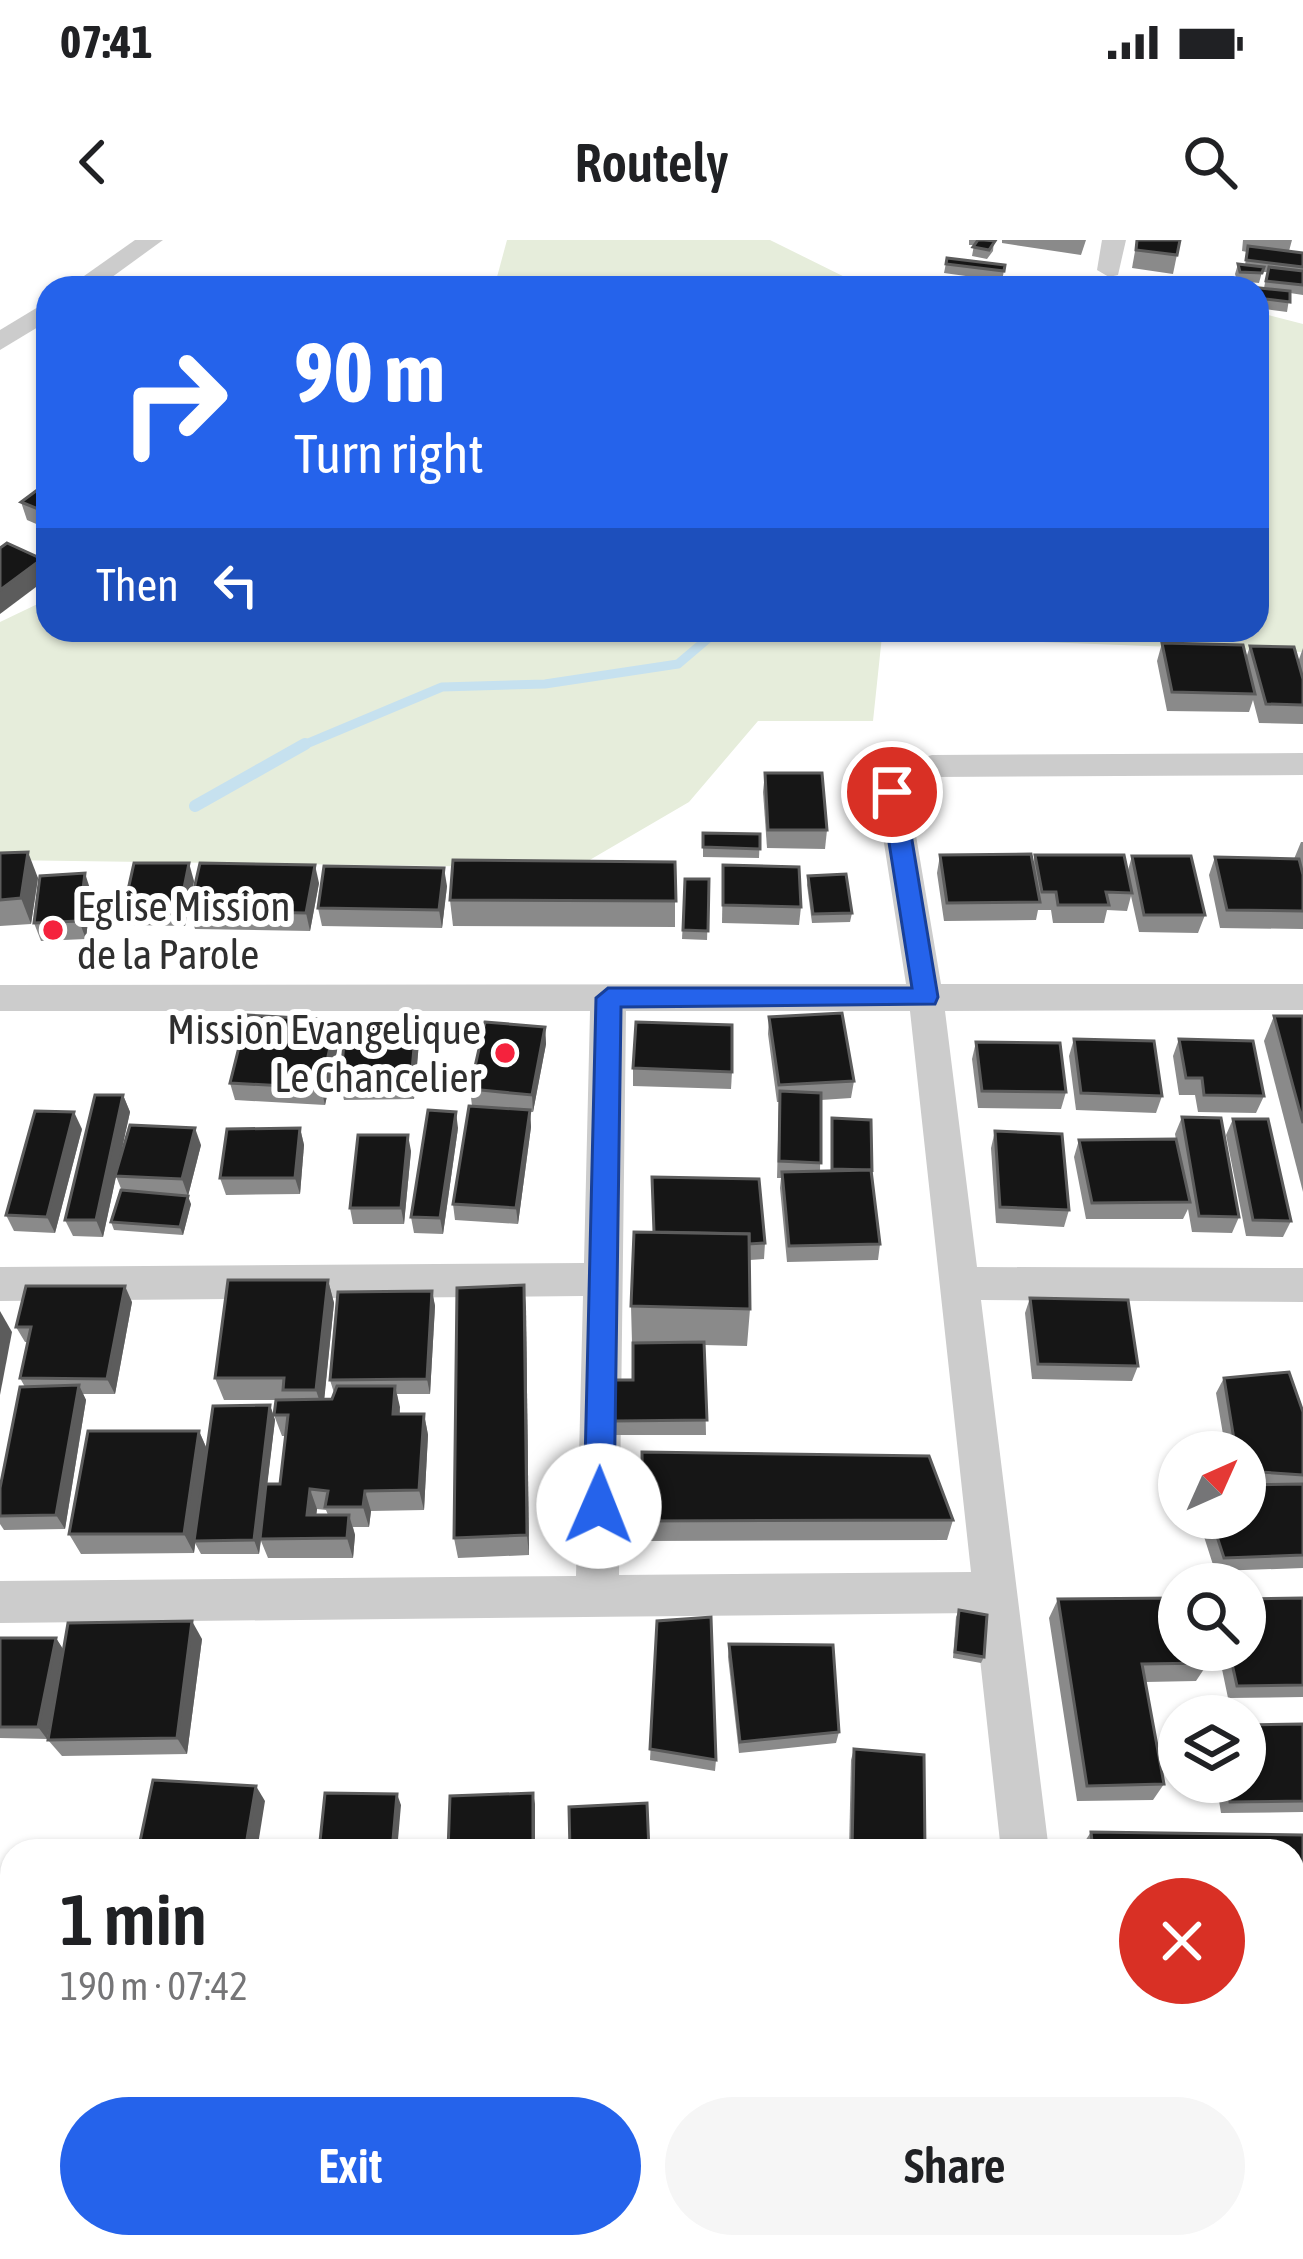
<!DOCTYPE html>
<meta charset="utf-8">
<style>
:root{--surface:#fff;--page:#f6f6f6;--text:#202124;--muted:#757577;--accent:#2563eb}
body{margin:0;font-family:"Asap Condensed",sans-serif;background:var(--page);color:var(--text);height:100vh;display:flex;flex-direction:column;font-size:45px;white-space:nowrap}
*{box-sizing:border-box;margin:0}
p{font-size:39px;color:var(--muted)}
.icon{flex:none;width:66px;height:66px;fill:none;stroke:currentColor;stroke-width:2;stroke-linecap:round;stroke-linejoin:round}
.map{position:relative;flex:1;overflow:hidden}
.panel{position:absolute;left:0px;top:1599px;width:1305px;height:420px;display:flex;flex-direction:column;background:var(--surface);border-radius:36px 36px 0 0;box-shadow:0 3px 9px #0004}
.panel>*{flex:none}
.banner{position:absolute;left:36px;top:36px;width:1233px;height:366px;border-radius:36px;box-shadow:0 3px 9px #0004;background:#2563eb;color:#fff;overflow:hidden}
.needle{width:78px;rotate:45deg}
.buttons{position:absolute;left:1158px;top:1191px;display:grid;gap:24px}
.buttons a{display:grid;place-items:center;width:108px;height:108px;border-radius:50%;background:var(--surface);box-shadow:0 3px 9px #0004;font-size:60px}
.pin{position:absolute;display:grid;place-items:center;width:102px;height:102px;color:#fff;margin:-51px;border:6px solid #fff;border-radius:50%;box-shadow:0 3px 12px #0007}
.me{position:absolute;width:132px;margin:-66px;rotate:1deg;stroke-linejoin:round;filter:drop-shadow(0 0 9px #0008)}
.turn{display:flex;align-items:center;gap:42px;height:252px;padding:0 60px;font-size:54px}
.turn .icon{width:156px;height:156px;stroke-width:2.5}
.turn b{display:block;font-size:84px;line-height:102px}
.then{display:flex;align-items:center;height:114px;padding:0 60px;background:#0003;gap:24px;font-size:45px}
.round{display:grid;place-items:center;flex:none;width:126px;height:126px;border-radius:63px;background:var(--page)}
.summary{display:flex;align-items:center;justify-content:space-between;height:204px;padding:0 60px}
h1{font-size:72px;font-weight:600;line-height:90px}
.cta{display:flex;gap:24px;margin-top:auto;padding:24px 60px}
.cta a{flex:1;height:138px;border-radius:72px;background:var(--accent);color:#fff;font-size:48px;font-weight:600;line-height:138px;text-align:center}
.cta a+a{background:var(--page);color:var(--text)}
.status{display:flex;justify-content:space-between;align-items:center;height:84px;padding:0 60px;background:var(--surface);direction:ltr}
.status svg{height:33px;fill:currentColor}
header{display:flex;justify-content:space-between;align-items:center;height:156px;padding:0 60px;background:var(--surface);font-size:54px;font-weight:600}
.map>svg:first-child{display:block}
.green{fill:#e6eddb}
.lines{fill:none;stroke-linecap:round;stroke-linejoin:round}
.stream-far1{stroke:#c6e1ef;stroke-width:9}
.stream{stroke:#c6e1ef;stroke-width:12}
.street{fill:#ccc;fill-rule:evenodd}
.wall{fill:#8a8a8a;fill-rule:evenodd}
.shaded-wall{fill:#5c5c5c}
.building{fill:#161616;stroke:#5c5c5c;stroke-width:3}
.route{fill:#2563eb;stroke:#184099;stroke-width:3}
.poi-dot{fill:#f5223d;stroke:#fff;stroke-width:4.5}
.labels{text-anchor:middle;stroke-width:12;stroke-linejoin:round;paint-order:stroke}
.poi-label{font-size:42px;fill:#2f2f2f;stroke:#fff;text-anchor:start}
</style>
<div class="status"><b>07:41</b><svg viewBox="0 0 49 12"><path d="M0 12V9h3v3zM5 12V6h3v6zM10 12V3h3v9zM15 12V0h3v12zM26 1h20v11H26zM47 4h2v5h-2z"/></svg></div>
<header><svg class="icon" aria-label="back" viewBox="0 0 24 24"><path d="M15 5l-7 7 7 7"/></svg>Routely<svg class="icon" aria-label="search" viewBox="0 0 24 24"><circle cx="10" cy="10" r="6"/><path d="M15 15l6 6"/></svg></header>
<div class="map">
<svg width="1303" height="2019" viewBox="0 0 1303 2019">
<rect width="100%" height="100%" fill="#fff"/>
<g class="green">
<path d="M507,0H770L867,48H494Z"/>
<path d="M1257,72L1303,84V412L882,396L873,481H758L689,562L576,628L0,620V382L48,359V390H1257Z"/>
</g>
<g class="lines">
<path class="stream-far1" d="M299,507L442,447L545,444L678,424L718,390"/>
<path class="stream" d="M195,566L305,504"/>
<g class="street">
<path d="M135,0H163L97,48H67Z"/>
<path d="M1102,0H1126L1118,35L1109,37L1097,30Z"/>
<path d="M48,61V81L0,110V90Z"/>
<path d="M1303,513V535L933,537L920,541L909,554L941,744H1303V770L945,771L977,1027L1303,1028V1062L981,1060L1049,1611H1001L975,1373L0,1383V1341L576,1336L583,1056L0,1061V1027L584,1023L590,771H0V745L906,744L876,552L898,525L932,515ZM626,771H910L971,1332L619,1335Z"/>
<rect x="0" y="1806" width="12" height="50"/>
<path d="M1293,1816L1303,1817V1869L1293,1868Z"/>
<path d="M95,2007H149L148,2019H94Z"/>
<rect x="586" y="2007" width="54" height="12"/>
</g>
</g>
<g class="wall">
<path d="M969,0H994L993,11L987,19L972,16L974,5H969Z"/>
<path d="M1002,0H1086L1081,15L1002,3Z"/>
<path d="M1137,0H1180L1173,34L1132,28Z"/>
<path d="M1243,0H1292L1289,11L1303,13V55L1290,53L1287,72L1257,68V48H1264L1267,32H1262L1259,43L1237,41L1235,34L1238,24L1245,25L1247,12L1242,11Z"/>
<path d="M947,18L1005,25L1002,41L944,33Z"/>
<path d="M48,242V289L27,280L21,262Z"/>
<path d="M1162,403L1246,418L1250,406L1298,422L1303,408V484L1259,483L1253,460L1249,472L1167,471L1157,421Z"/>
<path d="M765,533L827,590L825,609L767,608L763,552Z"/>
<path d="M703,593L760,594L759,618L703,617Z"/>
<path d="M1301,602H1303V689L1220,688L1209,635L1215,617L1294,619Z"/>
<path d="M0,613L38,638L31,684L0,686Z"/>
<path d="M940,615L1033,625L1035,615L1128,630L1132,616L1205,675L1198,693L1139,692L1131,656L1127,671L1107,670L1104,683H1053L1051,670H1038L1036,680L944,681L937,633Z"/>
<path d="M675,622V687L453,686L450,660Z"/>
<path d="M723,625L801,667L799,685L722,683Z"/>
<path d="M808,636L852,673L850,682L812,683L807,645Z"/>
<path d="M685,639H709L707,700L682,699Z"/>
<path d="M194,641L185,686L130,685L124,668Z"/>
<path d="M319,643L310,691L195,689L189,671Z"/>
<path d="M447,646L442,688L322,686L318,668Z"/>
<path d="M91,652L86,699L41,701L34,683Z"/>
<path d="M1274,776H1303V952L1264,801Z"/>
<path d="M769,777L854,841L851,858L821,860L820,931H831L832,878L872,933L880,1004L878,1020L787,1022L780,948L781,938H777L779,862H777L768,794Z"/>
<path d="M336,780L340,797L325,865L235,860L230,843Z"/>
<path d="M545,787L546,804L533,872H530L531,887L518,984L455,980L453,964L472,866L470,849Z"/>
<path d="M1074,799L1162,856L1156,873L1076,870L1069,816Z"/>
<path d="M1179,799L1264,856L1256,873L1198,872L1195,855H1179L1173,816Z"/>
<path d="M419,802L414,859L344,860L340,843Z"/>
<path d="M976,802L1066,852L1061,869L978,868L972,819Z"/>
<path d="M633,828L732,832L731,849L633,846Z"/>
<path d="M123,855L130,872L117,928L201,905L188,956L170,955L191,964L183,995L114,990L111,982L122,951L116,936L103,997L73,996L65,980Z"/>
<path d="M1182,877L1239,977L1232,993L1192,992L1188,969L1183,979H1086L1074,917L1079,900L1177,906L1175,894Z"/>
<path d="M1233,879L1291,981L1283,997L1246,996L1226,895Z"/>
<path d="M300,888L304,905L300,954L226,955L220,938Z"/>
<path d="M458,888L443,994L414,993L411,977Z"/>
<path d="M82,889L55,993L14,991L6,975Z"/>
<path d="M995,891L1069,970L1064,987L996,983L991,908Z"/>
<path d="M411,911L404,984H353L350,968Z"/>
<path d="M634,992L765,1003L764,1019L750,1020V1069L747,1106L704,1105L706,1195H616L614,1140H633L631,1066Z"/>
<path d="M328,1040L334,1063L324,1159H332L334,1153L330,1140L432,1051L435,1066L430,1154H397L400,1174H424L428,1195L424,1270L371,1271L369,1287H353L355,1295L353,1318H268L261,1301L259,1314H201L195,1303L194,1313L81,1314L69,1294L199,1191L207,1209L270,1165L275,1180L267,1244H280L286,1196H282L274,1175L276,1160H224L215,1138ZM317,1269L326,1270L328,1275H316Z"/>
<path d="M1030,1058L1138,1126L1132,1141L1032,1139L1025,1073Z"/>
<path d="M132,1062L115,1154H83L86,1160L65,1289L4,1290L0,1284V1248L25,1147L20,1138L28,1102H25L16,1087Z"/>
<path d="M526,1068L529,1315L458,1318L454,1298Z"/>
<path d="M1224,1138L1303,1172V1328L1215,1331L1198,1278H1245V1212H1226L1216,1153Z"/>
<path d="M642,1212L953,1280L947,1300L643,1301Z"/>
<path d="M1303,1358V1457L1228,1458L1218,1410H1245Z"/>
<path d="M1058,1359L1208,1423L1196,1441L1145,1442L1164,1544L1153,1560L1077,1561L1049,1378Z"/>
<path d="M959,1370L984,1417L981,1423L953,1418L956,1377Z"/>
<path d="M657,1381L716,1520L715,1531L650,1520Z"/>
<path d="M0,1398H56L63,1409L202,1399L187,1514L62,1516L48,1500L55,1458L47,1499L0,1498Z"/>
<path d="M729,1404L839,1492L836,1503L739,1513L728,1417Z"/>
<path d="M1303,1484V1572L1221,1573L1216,1542H1245Z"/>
<path d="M854,1509L925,1611H849L851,1520Z"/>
<path d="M1091,1592L1303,1595V1681H1293V1611H1081V1607Z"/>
</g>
<g class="shaded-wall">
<path d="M42,319L48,338L0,374V350Z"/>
<path d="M28,612L38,638L31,684L21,658Z"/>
<path d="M189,623L194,641L185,686L180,668Z"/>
<path d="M315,625L319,643L310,691L306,673Z"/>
<path d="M444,628L447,646L442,688L439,670Z"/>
<path d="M85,633L91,652L86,699L79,681Z"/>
<path d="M336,780L340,797L325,865L321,848Z"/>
<path d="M416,785L419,802L414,859L411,842Z"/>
<path d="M545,787L546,804L533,872L532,855Z"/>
<path d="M123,855L130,872L103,997L96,980Z"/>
<path d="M530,870L531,887L518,984L516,968Z"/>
<path d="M74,872L82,889L55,993L47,977Z"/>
<path d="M456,872L458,888L443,994L440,978Z"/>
<path d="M195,888L201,905L188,956L182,939Z"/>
<path d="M300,888L304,905L300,954L295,938Z"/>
<path d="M408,895L411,911L404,984L401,968Z"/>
<path d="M188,956L191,964L183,995L180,987Z"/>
<path d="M328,1040L334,1063L323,1172L316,1150Z"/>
<path d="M524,1045L526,1068L529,1315L527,1295Z"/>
<path d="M125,1046L132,1062L115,1154L107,1139Z"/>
<path d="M432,1051L435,1066L430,1154L427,1139Z"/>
<path d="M0,1071L12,1092L0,1155Z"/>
<path d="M79,1145L86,1160L65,1289L56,1275Z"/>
<path d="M395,1146L400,1167L398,1196L393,1174Z"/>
<path d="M270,1165L275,1180L259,1314L254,1300Z"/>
<path d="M424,1174L428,1195L424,1270L419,1250Z"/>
<path d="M199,1191L208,1212L194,1313L184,1294Z"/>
<path d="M310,1249L317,1269L314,1295L307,1275Z"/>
<path d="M365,1251L371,1271L369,1287L363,1267Z"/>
<path d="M349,1275L355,1295L353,1318L347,1298Z"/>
<path d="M192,1381L202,1399L187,1514L177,1498Z"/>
<path d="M56,1398L64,1411L47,1499L38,1487Z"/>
<path d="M256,1546L265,1561L257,1611H245Z"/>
<path d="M533,1553L535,1564V1611H533Z"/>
<path d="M397,1554L401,1565L397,1611H392Z"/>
</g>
<g class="building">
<path d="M978,0H984L995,1L989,10L973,7Z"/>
<path d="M1137,0H1180L1177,15L1136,10Z"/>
<path d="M1248,6L1303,13V27L1246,20Z"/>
<path d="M947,18L1005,25L1004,31L946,24Z"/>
<path d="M1238,24L1264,27L1262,33L1240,32Z"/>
<path d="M1269,27L1303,31V45L1266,41Z"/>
<path d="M1250,47L1290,51V62L1257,58V48Z"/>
<path d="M48,242V273L21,262Z"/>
<path d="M7,303L42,319L0,350V308Z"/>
<path d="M1162,403L1243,405L1255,454L1172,452Z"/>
<path d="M1250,406L1294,407L1303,439V465L1266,464Z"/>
<path d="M765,533H822L827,590H768Z"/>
<path d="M703,593L760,594V609L703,607Z"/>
<path d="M28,612L21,658L0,660V613Z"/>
<path d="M1031,614L1040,662L947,663L940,615Z"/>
<path d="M1035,615H1124L1132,653L1106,652L1109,665H1058L1056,652H1042Z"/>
<path d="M1132,616H1191L1205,675H1144Z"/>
<path d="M1215,617L1299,619L1303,635V671L1227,670Z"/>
<path d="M453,620L675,622L676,661L450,660Z"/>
<path d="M134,623H189L180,668H124Z"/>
<path d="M200,623L315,625L306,673L189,671Z"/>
<path d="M723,625L799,627L801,667L723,665Z"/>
<path d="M324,626L444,628L439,670L318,668Z"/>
<path d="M85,633L79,681L34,683L40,636Z"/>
<path d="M846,634L852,673L813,674L808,636Z"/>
<path d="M685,639H709L708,691L683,690Z"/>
<path d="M842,773L854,841L779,845L769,777Z"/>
<path d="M247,775L336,780L321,848L230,843Z"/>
<path d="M1274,776H1303V883Z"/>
<path d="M485,782L545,787L532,855L470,849Z"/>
<path d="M636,782L732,785V832L633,828Z"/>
<path d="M346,785H416L411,842L340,843Z"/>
<path d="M1074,799L1154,801L1162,856L1081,853Z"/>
<path d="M1179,799L1253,801L1264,856L1204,855L1202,838H1186Z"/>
<path d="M976,802L1060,803L1066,852L982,851Z"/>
<path d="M780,851L821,853V923L779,921Z"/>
<path d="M95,855H123L96,980H65Z"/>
<path d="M469,866L530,870L516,968L453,964Z"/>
<path d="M428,870L456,872L440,978L411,977Z"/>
<path d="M35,871L74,872L47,977L6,975Z"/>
<path d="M1182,877L1221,878L1239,977L1199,976Z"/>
<path d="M832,878L871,880L872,932L871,930L832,929Z"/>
<path d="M1233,879H1268L1291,981L1253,980Z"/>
<path d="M130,885L195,888L182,939L115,936Z"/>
<path d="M300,888L295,938H220L227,889Z"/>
<path d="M995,891L1062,894L1069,970L1000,967Z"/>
<path d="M358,895H408L401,968H350Z"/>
<path d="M1176,899L1190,962L1092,963L1079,900Z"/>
<path d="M871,930L880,1004L789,1006L782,932Z"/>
<path d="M652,937L759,939L765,1003L749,1004V994L654,992Z"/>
<path d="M121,950L188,956L180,987L111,982Z"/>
<path d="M634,992L749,994L750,1069L631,1066Z"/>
<path d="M228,1040H328L316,1150H283L284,1138H215Z"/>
<path d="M524,1045L527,1295L454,1298L457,1048Z"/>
<path d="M26,1046H125L107,1139L20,1138L31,1087H16Z"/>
<path d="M432,1051L427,1139L330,1140L338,1052Z"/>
<path d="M1030,1058L1128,1060L1138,1126L1038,1124Z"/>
<path d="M704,1102L707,1180L615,1181L614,1140H633V1103Z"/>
<path d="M1289,1132L1303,1172V1235L1245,1231V1212H1236L1224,1138Z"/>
<path d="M79,1145L56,1275L0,1276V1248L20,1147Z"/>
<path d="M337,1146H395L393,1174H424L419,1250L365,1251L363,1267H325L328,1251L310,1249L307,1275H349L347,1298L260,1299L266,1244H280L288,1175H274L276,1160L332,1159Z"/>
<path d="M270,1165L254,1300L194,1301L213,1166Z"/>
<path d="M88,1191H199L184,1294H69Z"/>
<path d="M642,1212L929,1216L953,1280L643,1281Z"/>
<path d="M1303,1244V1315L1224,1318L1211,1278H1245V1245Z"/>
<path d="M1179,1358V1410H1205L1208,1423L1142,1424L1164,1544L1087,1546L1058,1359Z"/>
<path d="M1303,1358V1445L1237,1446L1229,1410H1245V1359Z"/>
<path d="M959,1370L987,1375L984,1417L955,1412Z"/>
<path d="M711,1377L716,1520L650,1509L657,1381Z"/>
<path d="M192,1381L177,1498L48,1500L68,1383Z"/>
<path d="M0,1398H56L38,1487H0Z"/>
<path d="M729,1404L833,1405L839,1492L740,1502Z"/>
<path d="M1303,1484V1561L1230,1562L1227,1542H1245V1485Z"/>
<path d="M854,1509L924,1515L925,1611H852Z"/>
<path d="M153,1540L256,1546L245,1611H138Z"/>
<path d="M325,1553L397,1554L392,1611H319Z"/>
<path d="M533,1553V1611H448L450,1556Z"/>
<path d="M647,1563L649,1611H570L569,1567Z"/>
<path d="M1091,1592L1303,1595V1668L1293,1667V1611H1093Z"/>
<path d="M1293,1903L1299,1926H1293Z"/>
<path d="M415,2007H571V2019H414Z"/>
<path d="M922,2013L923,2019H796Z"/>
</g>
<path class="route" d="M892,544L904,552L938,757L935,764L621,767L614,1266L609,1276L599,1280L588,1276L584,1266L596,758L608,748H912L881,552Z"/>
<g class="poi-dot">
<circle cx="53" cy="690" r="12"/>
<circle cx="505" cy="813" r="12"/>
</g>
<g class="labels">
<g class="poi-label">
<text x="77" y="681">Eglise Mission<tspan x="77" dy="48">de la Parole</tspan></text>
<text x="481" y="804" text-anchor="end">Mission Evangelique<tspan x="481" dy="48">Le Chancelier</tspan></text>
</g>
</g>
</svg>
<div class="buttons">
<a><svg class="needle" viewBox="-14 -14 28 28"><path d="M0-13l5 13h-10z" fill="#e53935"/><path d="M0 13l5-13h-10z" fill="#757577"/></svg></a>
<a><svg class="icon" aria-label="search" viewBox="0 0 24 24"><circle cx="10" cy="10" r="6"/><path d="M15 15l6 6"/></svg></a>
<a><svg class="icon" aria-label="layers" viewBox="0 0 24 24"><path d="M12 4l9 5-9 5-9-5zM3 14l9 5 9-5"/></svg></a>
</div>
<div class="pin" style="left:892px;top:552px;background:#d93025"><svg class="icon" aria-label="arrive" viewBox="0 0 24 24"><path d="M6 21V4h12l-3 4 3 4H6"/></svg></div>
<svg class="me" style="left:599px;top:1266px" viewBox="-20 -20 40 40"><circle r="19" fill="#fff"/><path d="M0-13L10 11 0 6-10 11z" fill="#2563eb"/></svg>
<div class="banner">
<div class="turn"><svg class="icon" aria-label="right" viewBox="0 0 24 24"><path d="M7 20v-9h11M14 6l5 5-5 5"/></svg><div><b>90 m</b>Turn right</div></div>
<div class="then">Then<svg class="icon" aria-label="left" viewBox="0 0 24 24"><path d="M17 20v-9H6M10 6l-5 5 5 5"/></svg></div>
</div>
<section class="panel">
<div class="summary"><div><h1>1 min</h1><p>190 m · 07:42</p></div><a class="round" style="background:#d93025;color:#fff"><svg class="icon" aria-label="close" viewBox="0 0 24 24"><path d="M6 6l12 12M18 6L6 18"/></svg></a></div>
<div class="cta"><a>Exit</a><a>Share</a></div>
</section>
</div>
